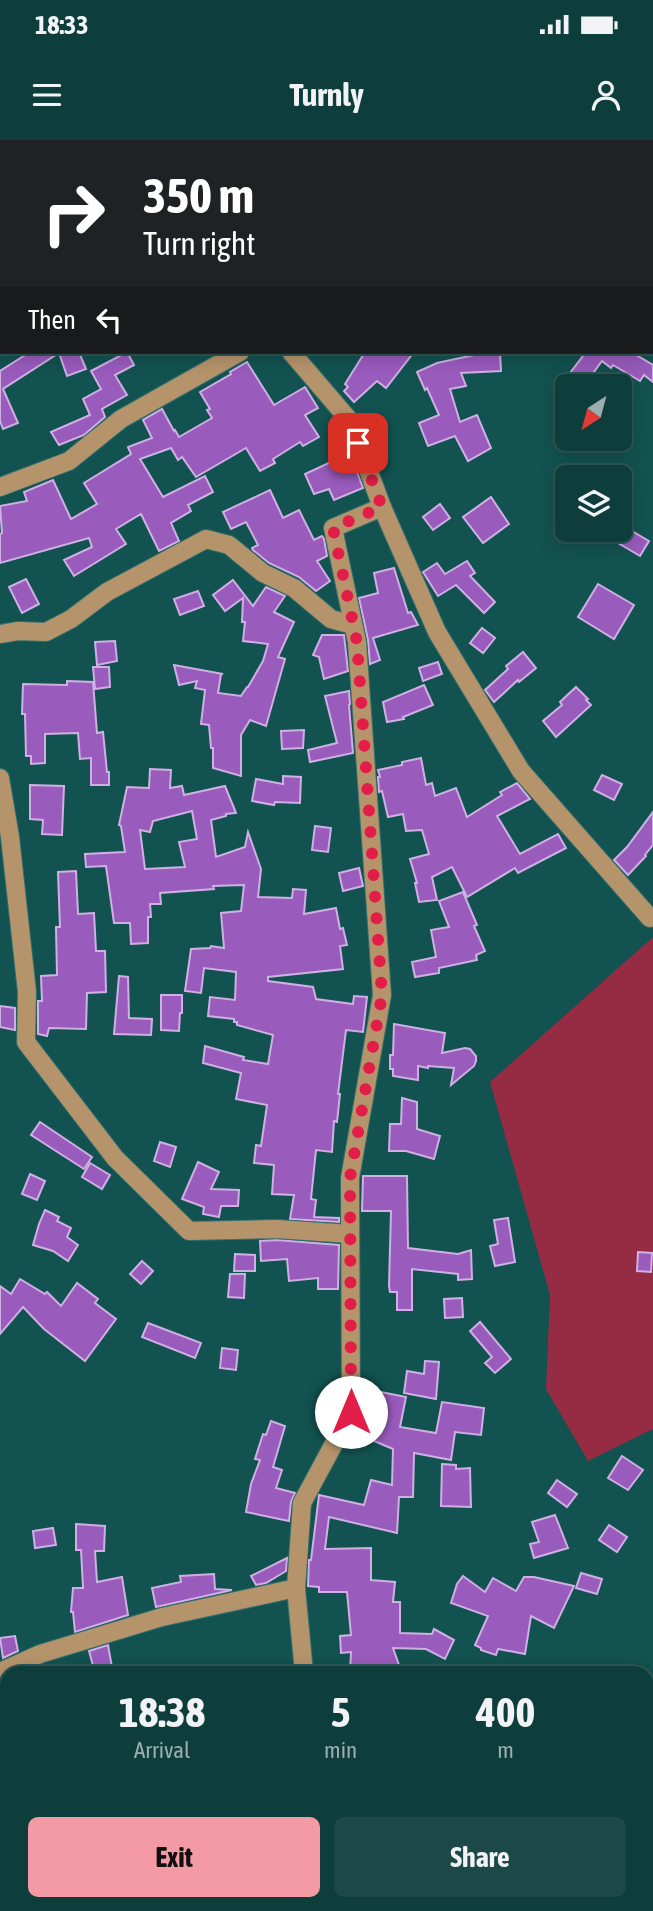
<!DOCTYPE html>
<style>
:root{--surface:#0e3e3c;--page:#1c4947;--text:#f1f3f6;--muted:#9baeaf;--line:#2e5756;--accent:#f49aa5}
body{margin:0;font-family:"Asap Condensed",sans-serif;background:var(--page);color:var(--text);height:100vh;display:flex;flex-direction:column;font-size:26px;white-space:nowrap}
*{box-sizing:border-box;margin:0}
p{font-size:23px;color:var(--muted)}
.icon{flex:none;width:38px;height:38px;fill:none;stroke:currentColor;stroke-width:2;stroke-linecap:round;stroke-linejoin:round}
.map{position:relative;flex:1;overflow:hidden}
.side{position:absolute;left:0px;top:1526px;width:654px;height:245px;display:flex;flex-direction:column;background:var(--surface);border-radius:21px 21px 0 0;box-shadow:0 4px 18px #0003,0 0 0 2px var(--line)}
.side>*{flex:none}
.hud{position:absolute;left:0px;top:0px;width:654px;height:214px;box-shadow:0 4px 18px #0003,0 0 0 2px var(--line);background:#202124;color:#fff;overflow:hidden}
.needle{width:46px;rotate:216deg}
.tools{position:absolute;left:555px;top:234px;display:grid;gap:14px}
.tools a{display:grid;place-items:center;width:77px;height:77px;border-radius:10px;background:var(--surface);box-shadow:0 4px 18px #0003,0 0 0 2px var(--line);font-size:35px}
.pin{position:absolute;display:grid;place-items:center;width:60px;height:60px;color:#fff;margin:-30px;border-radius:14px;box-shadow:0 4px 10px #0006}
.me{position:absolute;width:77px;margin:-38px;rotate:0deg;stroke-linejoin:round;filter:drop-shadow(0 0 5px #0008)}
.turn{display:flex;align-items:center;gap:24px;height:147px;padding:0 28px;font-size:32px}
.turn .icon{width:91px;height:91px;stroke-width:2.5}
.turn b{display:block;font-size:49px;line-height:60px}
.then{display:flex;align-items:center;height:66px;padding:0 28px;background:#0003;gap:14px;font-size:26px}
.eta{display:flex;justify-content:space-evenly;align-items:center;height:119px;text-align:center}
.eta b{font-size:42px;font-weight:700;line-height:49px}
.button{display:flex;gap:14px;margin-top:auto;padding:14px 28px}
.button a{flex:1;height:80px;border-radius:10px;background:var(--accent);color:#111;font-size:28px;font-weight:700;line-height:80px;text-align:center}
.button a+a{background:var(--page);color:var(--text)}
.status{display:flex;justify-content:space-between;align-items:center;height:49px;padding:0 35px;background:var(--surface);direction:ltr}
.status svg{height:19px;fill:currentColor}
header{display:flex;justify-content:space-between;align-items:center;height:91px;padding:0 28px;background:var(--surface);font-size:32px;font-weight:700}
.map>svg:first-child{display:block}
.green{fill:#952c43}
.building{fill:#995bbc;stroke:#cfb0e3;stroke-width:2;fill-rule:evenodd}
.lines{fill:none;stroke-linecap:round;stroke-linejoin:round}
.minor-casing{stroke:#35706e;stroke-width:20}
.minor{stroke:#b6946b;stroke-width:18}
.route{stroke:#e11d48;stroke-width:12;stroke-dasharray:0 21.6}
</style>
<div class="status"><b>18:33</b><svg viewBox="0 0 49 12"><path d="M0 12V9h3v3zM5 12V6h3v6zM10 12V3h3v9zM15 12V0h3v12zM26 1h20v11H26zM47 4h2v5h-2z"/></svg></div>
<header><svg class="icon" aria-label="menu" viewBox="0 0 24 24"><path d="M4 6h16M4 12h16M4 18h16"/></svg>Turnly<svg class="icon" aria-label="person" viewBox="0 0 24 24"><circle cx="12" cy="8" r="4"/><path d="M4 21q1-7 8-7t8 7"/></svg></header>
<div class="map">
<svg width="653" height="1771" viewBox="0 0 653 1771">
<rect width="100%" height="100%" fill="#125250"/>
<g class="green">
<path d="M653,797V1289L588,1321L546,1249L550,1155L490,942Z"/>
<path d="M0,1670L7,1675V1723L1,1771Z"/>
</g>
<g class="building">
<path d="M30,212H79L86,229L67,236L59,213L3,249L18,283L3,289L0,281V231Z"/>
<path d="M127,212L134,225L115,235L127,255L102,269L105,277L84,295L59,305L51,292L90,275L83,259L101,249L91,231Z"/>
<path d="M365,212H414L386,248L377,241L354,262L344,251L348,247L345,244Z"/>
<path d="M488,212H500L501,231L461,233L466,246L450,249L460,282L477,275L491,308L468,321L455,296L428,306L419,283L439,275L427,248L425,250L417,232L437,223Z"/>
<path d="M586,212H631L653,225V242L644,235L640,241L613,225L611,228L602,221L585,244L570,233Z"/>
<path d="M247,222L274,265L305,247L318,268L305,275L319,297L303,306L300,302L273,319L275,323L260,331L246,308L196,337L182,317L178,320L171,308L140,319L163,357L205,336L213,352L188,365L191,371L171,383L179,401L159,411L141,374L116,389L126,404L74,436L64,420L92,407L89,398L0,423V394L2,393L0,366L27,361L24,352L53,340L71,379L97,364L84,343L131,314L128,307L152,298L143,280L162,269L174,291L175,290L179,297L212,278L207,270L210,269L200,252L231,234L230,232Z"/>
<path d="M350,313L363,348L334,360L329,349L314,354L305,334Z"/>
<path d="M270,350L283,378L299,370L314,400L322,396L324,399L327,416L317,421L330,441L316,451L299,437L269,423L253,410L252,408L258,405L246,382L231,389L223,372Z"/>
<path d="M491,357L509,384L483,403L463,377Z"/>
<path d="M440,364L450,378L433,390L423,377Z"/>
<path d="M620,384L649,401L640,416L596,390H620Z"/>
<path d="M467,421L475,433L470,436L495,462L484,473L456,445L438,456L423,432L437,423L445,434Z"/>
<path d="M394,428L408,473L411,472L418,485L373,498L380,520L370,524L368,500L359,458L378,453L374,433Z"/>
<path d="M26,439L39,464L22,473L9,447Z"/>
<path d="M233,440L253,466L266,447L285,456L274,472L294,482L278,517L285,519L266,586L250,580L241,595V636L213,628V608H211L209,585L201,584L205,550L195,548L197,541L179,545L174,525L223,534H221L218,553L241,556L247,547H248L263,521L268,504L243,501L245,482H242L243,458L225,471L213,455Z"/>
<path d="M598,444L634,465L614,499L578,477Z"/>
<path d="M198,451L204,466L180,475L174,459Z"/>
<path d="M482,488L495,498L483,513L470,503Z"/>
<path d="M322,495H344L348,531L324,539L319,517L313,515Z"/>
<path d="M115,501L117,521L97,525L95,502Z"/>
<path d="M523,512L536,528L519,542L518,540L494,562L485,550L508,529L506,526Z"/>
<path d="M438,522L442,534L423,541L419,528Z"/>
<path d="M93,527H109L110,547L95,549Z"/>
<path d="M67,541L93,542L97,593L103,592L107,632H109V645H91V618L80,619L78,593L45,594V623L31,624V616H26L25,574H22L23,544L67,545Z"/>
<path d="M424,545L433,565L403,577L404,579L387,582L383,562Z"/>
<path d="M576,547L588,559L586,560L591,565L556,597L543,581L562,565L560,562Z"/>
<path d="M349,551L350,564L349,565L353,613L310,622L308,610L337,603L325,556Z"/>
<path d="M304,590L303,608L282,609L281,591Z"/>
<path d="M421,618L426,645L432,643L435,656L456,648L467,677L502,655L500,652L517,643L530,659L497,676L520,714L558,694L566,708L518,733L515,728L467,757L452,727L432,737L437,760L419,762L415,743H417L410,719L429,714L422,690L406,691L403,674L388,677L382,651L379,652L378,637H380L378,630L402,625V622Z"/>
<path d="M150,629L171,630L170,648L182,646L184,655L225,646L236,673L226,674V676L211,680L216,717L245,707L248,692L261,729L258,757L292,758L293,749L306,750L304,774L336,768L340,789L343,788L347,805L340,806L343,829L268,837V841L313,847L316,859L353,864L354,856L367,857L363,892L346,890L338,954H340L337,982L334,981L332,1012L316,1010L311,1059L316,1060L314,1077L339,1078V1082L290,1079L294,1055L272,1054L274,1025L254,1023L256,1005L261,1006L267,965L236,959L241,933L203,923L205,906L244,917L243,920L268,924L273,895L237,885V882H234V879L208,876L210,857L235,860L236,832L204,828L201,853L185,851L191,809L210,808L211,806L224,808L221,773L241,771L244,745L213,746L214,749L160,753L161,764H150L151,777H148V803L131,804L130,783H114L106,726L86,727L85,714L125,712L121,686L119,685L127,647L149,648ZM192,671L197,699L179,702L185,727L145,729L140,690L150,692L153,681Z"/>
<path d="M602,635L622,644L614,660L594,650Z"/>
<path d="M283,636L301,637L300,663L275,662L274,665L252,661L256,639L283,644Z"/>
<path d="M30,645L64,646L62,695L42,694L43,680L30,679Z"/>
<path d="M653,672V705L645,715L646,716L628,735L614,720L627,707Z"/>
<path d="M315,686L331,688L328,712L312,710Z"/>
<path d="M359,728L363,746L343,751L339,733Z"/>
<path d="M76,731L78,774L94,773L96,811H105L106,852L87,853L86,889L49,888L47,896L38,894V861H42L41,836L57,835L56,787H60L58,732Z"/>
<path d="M463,752L477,785L474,786L485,811L476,815L477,820L439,828V833L415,837L412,822L436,817L431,790L449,787L439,761Z"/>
<path d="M119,836L128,837L129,878L152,879L151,895L114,894Z"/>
<path d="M161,855H182V873H180L179,891L161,890Z"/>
<path d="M0,866L15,868V890L0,887Z"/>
<path d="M394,884L445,893L442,913L465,908L470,909L476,916V921L474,926L451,945L454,928L428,926V928L418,926V940L393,936V929H390V915H393Z"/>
<path d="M402,958L417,962V989L440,996L434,1019L406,1011H389L390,984H401Z"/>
<path d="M40,982L92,1017L84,1029L31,995Z"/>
<path d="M160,1002L176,1007L170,1027L154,1021Z"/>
<path d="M198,1022L219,1032L211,1049L239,1050L238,1066H221L219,1077L203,1074L204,1067L182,1059Z"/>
<path d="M90,1023L110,1035L102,1049L82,1037Z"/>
<path d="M30,1034L45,1041L37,1060L22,1054Z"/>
<path d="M363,1036H407L408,1108L458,1114L471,1110L472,1139L458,1140V1134L412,1129V1170H397V1152H390L389,1146L391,1071H362Z"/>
<path d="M45,1070L59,1077L57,1081L71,1088L67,1097L78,1105L68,1121L53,1111L33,1105L39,1084Z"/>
<path d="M508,1078L515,1122L495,1126L490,1106L498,1104L494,1080Z"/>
<path d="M277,1100L339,1105L338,1149H318V1138L289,1141L287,1119L261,1121L260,1101Z"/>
<path d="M638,1112L652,1113L651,1132L637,1131Z"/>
<path d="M235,1114L255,1115V1131H234Z"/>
<path d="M142,1121L153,1131L141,1144L130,1134Z"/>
<path d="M230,1134H245L244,1158L228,1157Z"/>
<path d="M20,1139L45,1154L47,1152L61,1166L77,1143L98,1159L95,1163L116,1179L85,1221L44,1189L23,1167L0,1194V1146L11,1154Z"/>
<path d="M462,1158L463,1177L445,1178L444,1159Z"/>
<path d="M480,1182L511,1219L495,1233L485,1223L492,1217L470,1191Z"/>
<path d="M148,1183L201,1203L195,1218L142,1197Z"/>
<path d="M222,1208L238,1210L236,1230L220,1228Z"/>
<path d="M425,1221L439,1222L436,1259L404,1253L407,1231L424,1234Z"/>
<path d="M381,1252L406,1257L400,1287L436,1293L442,1262L484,1268L481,1295L455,1292L451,1320L414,1313L413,1357H399L397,1393L329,1377L325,1409L371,1408V1440L395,1442L393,1462H400V1493L432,1494L434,1489L454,1500L445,1519L426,1509L393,1508L399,1525L395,1533H350L351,1512L341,1513L340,1496L351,1495L347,1452H319V1447L308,1446L309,1420H311L319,1355L364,1365L371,1340L392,1345L393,1309L374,1301L383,1278L362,1274V1259L379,1263Z"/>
<path d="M271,1281L285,1286L273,1327L282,1330L276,1348L295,1353L291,1362L289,1381L246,1372L251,1344L260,1320L255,1319L263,1294L266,1295Z"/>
<path d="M622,1316L643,1330L628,1350L608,1338Z"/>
<path d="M442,1324L456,1325V1329L470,1328L471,1367L441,1366Z"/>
<path d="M557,1340L577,1354L567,1367L548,1353Z"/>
<path d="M555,1375L568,1408L534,1418L530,1404L539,1402L532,1382Z"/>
<path d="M76,1384L105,1386L104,1411H95L97,1442L122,1437L128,1475L75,1492L73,1472H71L73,1448H83L81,1410H76Z"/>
<path d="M609,1385L627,1397L617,1412L599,1400Z"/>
<path d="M53,1388L56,1405L35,1408L33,1391Z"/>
<path d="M287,1418L286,1431L266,1443L256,1445L251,1436Z"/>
<path d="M581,1433L602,1439L597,1454L576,1448Z"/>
<path d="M214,1434L215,1449L232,1450L156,1467L152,1448L181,1442L180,1436Z"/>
<path d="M463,1436L485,1452L493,1438L516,1451L524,1437H534L574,1446L554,1488L531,1476L525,1514L498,1509L496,1515L481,1510V1508L475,1505L488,1476L451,1463L457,1444Z"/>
<path d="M15,1496L18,1511L3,1518L0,1498Z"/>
<path d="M108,1505L113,1533H95L89,1511Z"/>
</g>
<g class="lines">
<g class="minor-casing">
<g id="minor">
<path d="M178,0L179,2"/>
<path d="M291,212L350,281L382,367L333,388L357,502L382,855L350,1038L351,1272L302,1363L296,1448L304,1533"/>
<path d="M0,347L69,321L121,279L240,212"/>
<path d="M382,367L437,492L521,631L650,778"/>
<path d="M0,494L18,491L46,492L71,479L107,452L206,399L229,405L263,433L294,448L331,479L353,485"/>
<path d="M0,638L10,697L27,852L26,902L115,1018L189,1091L277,1089L350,1094"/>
<path d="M0,1532L40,1514L162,1477L296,1448"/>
<path d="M648,1654H653"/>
<path d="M180,1771V1764"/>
<path d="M274,1771L275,1764"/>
<path d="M401,1771V1764"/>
</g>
</g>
<use href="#minor" class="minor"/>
</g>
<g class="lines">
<path class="route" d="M351,1272L350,1038L382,855L357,502L333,388L382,367L358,303"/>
</g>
</svg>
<div class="tools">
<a><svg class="needle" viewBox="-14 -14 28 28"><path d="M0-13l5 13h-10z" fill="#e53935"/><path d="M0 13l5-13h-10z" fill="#9baeaf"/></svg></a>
<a><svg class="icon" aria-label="layers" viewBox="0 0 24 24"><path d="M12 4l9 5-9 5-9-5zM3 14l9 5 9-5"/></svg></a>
</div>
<div class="pin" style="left:358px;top:303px;background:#d93025"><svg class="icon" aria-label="arrive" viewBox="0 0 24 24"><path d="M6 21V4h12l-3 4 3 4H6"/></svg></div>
<svg class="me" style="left:351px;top:1272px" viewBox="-20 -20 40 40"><circle r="19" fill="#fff"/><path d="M0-13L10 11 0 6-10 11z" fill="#e11d48"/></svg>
<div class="hud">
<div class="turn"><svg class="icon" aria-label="right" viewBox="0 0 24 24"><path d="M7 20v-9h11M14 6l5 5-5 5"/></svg><div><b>350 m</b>Turn right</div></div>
<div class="then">Then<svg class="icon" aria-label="left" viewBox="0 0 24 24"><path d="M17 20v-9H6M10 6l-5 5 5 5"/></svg></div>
</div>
<section class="side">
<div class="eta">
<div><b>18:38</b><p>Arrival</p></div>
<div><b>5</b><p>min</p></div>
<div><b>400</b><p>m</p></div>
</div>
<div class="button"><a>Exit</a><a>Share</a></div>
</section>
</div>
